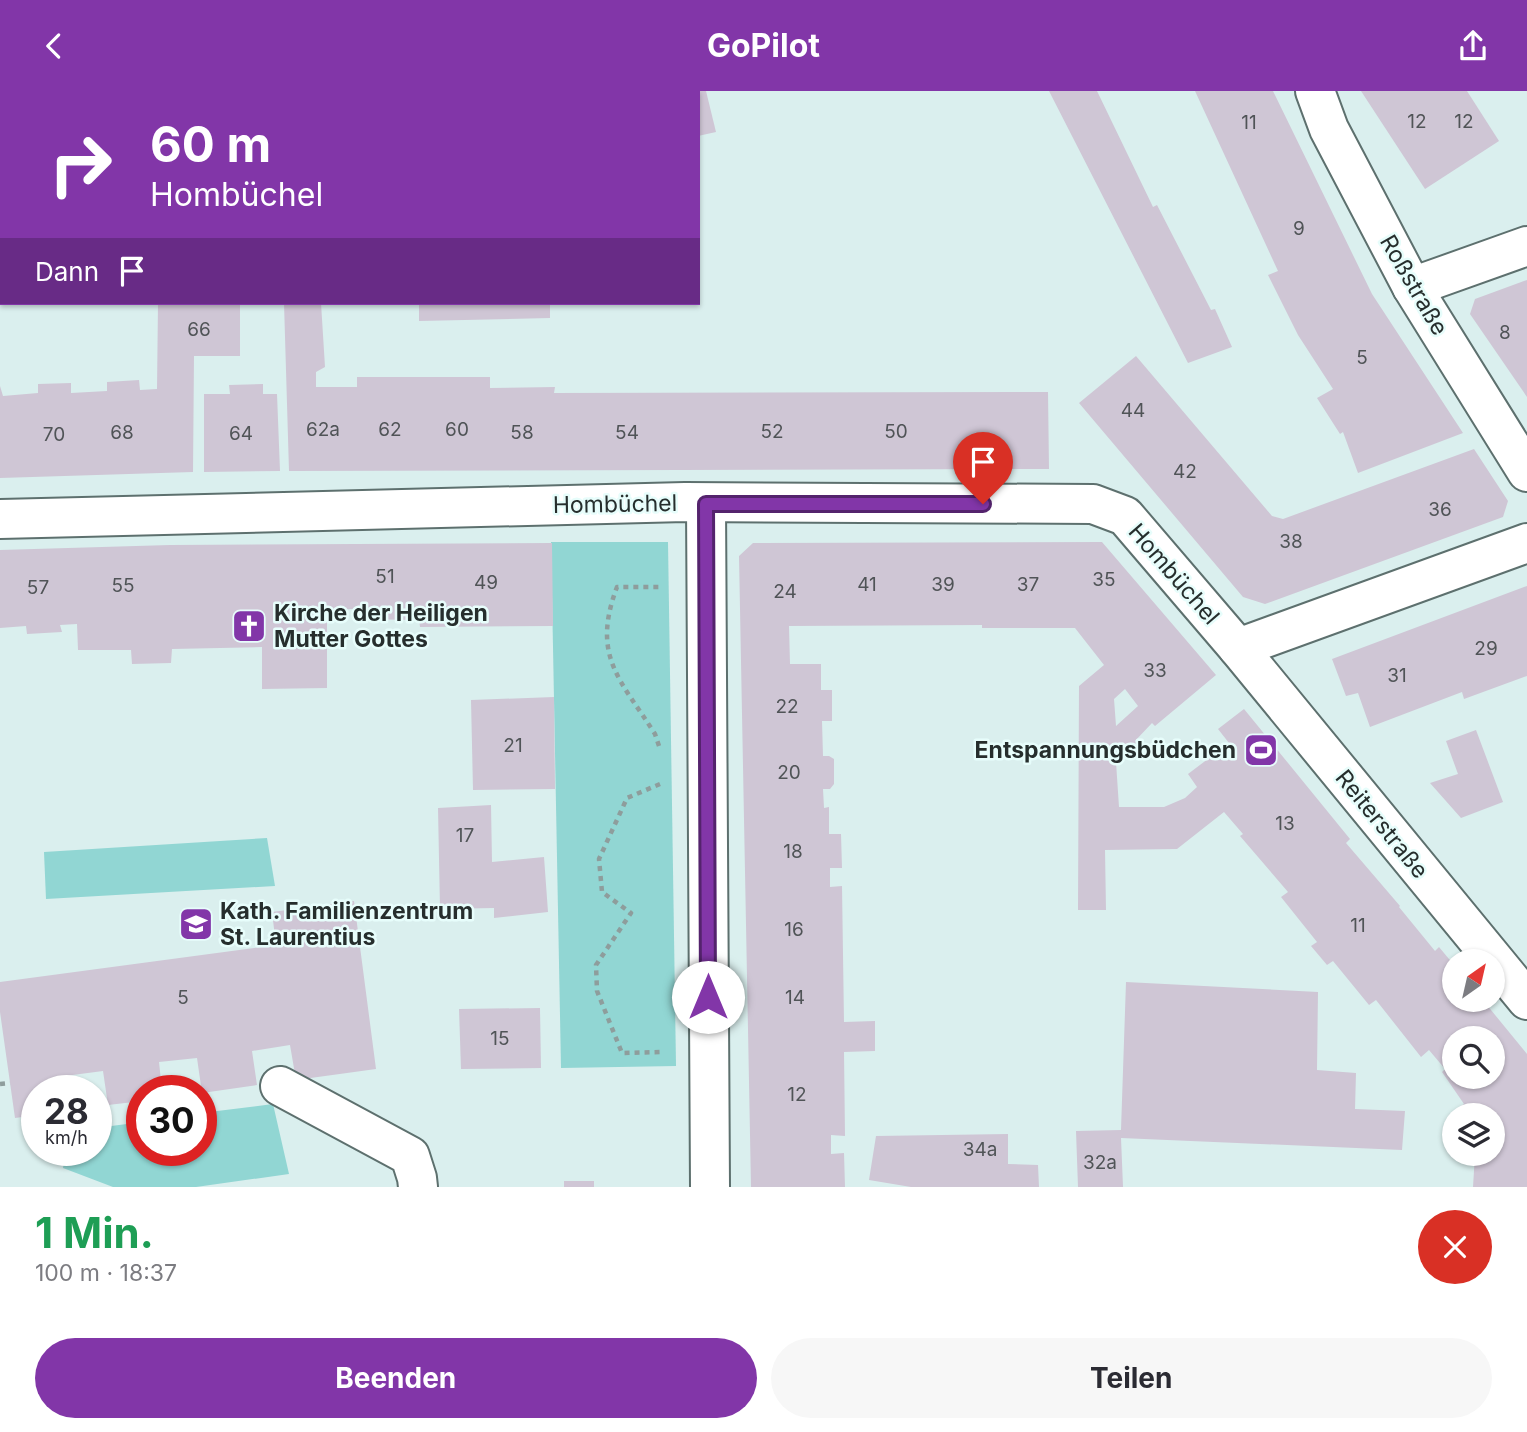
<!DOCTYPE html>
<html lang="de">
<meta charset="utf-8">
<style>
:root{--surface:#fff;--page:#f7f7f7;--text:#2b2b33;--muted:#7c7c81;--accent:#8236a8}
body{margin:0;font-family:Inter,sans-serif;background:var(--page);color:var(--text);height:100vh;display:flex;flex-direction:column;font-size:26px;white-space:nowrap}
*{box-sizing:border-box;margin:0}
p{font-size:23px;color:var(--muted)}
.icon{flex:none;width:38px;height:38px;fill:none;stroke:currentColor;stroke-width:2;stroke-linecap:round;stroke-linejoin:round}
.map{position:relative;height:1096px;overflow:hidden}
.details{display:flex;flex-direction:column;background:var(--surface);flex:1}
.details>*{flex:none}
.guide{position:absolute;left:0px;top:0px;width:700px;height:214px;box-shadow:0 2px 5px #0004;background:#8236a8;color:#fff;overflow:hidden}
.needle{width:46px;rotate:34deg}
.buttons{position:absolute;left:1442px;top:858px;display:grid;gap:14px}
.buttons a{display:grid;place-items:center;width:63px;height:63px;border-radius:50%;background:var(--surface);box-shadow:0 2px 5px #0004;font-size:35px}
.speed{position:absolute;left:21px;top:984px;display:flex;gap:14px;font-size:35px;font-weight:700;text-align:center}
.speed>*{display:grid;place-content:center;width:91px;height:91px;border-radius:50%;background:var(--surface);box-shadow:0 2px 5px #0004;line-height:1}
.speed small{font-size:18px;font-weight:400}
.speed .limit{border:10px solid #d22;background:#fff;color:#111}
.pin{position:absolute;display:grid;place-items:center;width:60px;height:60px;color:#fff;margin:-72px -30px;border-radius:50% 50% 50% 0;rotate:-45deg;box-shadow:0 0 7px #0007}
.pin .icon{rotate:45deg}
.me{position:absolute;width:77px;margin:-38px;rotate:0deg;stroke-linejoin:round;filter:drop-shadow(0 0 5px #0008)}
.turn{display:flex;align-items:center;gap:24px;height:147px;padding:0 35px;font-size:32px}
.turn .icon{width:91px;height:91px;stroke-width:2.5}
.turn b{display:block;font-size:49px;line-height:60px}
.then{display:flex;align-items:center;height:66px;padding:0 35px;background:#0003;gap:14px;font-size:26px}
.round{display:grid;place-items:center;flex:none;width:74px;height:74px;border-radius:37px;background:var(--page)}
.summary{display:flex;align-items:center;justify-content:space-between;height:119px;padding:0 35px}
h1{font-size:42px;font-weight:700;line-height:52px;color:#1e9e55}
.cta{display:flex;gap:14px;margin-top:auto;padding:14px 35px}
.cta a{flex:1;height:80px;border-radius:42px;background:var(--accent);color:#fff;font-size:28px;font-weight:700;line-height:80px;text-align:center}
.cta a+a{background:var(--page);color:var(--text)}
header{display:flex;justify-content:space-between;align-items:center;height:91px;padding:0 35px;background:var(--accent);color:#fff;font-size:32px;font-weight:700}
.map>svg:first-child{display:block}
.green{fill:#91d6d3}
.building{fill:#cfc6d5;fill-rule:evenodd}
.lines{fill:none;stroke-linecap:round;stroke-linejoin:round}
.street-casing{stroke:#5d706e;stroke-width:42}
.path{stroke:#8e9d9c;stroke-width:4.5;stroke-dasharray:5 5;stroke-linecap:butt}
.street{stroke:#fff;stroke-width:38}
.route-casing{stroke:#54236d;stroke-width:18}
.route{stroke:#8236a8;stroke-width:12}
.labels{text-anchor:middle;stroke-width:5;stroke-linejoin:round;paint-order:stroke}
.number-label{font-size:19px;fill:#505457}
.street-label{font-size:23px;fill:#262e2d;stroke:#e7fdfb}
.poi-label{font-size:23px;font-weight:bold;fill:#262e2d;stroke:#e7fdfb;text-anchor:start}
</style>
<header><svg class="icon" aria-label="back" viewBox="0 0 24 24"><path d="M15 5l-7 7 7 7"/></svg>GoPilot<svg class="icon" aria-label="share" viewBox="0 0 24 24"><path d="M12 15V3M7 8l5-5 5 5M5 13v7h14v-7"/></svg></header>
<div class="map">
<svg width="1527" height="1096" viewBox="0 0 1527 1096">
<rect width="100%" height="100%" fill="#daefee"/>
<g class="green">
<path d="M551,451H668L676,975L561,977Z"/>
<path d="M267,747L275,795L46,808L44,761Z"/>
<path d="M273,1013L289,1083L196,1096H113L63,1077L66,1059H96V1037L142,1031V1059H201V1022Z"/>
</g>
<g class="building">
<path d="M698,0H706L716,41L698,45Z"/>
<path d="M1049,0H1097L1153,116L1157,114L1211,219L1215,218L1232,256L1188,272Z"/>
<path d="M1195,0H1273L1372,203L1463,342L1358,382L1343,341L1340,343L1317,307L1333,298L1298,244L1268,184L1278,180Z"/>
<path d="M1361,0H1467L1499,50L1425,98Z"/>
<path d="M1527,189V306L1470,223L1475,208Z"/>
<path d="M158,212H240V265H194L193,381L0,387V295L3,305L38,302V293L71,292V302L107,300V291L139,289L140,299L157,298Z"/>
<path d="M284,212H321L325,276L316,281V296H357V286H490V297L555,296L554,302L1048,301L1049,378L289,380Z"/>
<path d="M419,212H550V227L419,230Z"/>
<path d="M1136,265L1272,425L1283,428L1474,358L1508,410L1503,426L1265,513L1243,506L1079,312Z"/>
<path d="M263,293V303H277L280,380L204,381V303H230L229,294Z"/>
<path d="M1102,451L1216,584L1155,635L1152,632L1135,650L1142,658L1116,671L1119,716H1164L1185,707L1197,696L1188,683L1229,652L1218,638L1244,618L1350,748L1346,752L1400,815L1399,816L1435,860L1439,856L1454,874V908H1482L1527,963V1096H1473L1475,1063L1493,1062V1024H1453L1451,1022L1464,1013L1442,981L1445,978L1429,959L1421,966L1376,909L1369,914L1333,870L1327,874L1311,855L1317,851L1281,806L1288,801L1240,745L1243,743L1224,721L1177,758L1105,759L1106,819H1078L1079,595L1104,574L1075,537H982V534L789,535L790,573H821V599H832V630H822L823,665H829L834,668V693L830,698H823L824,717L829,716V743H841L842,777H830V796L842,795L844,931L875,930V960L844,961L845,1045L831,1044V1063L844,1062L845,1096H751L739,465L753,452ZM1125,598L1138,615L1116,635L1114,608ZM1454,947H1493V985H1454Z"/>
<path d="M552,452L553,535L420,536L419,529L353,528V518L327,519V597L262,598V556L172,558L171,572L132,573L131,559H78L77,533L60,534L62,541L27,543L26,535L0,537V459L170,454Z"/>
<path d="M1527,495V585L1464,608L1462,601L1370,636L1358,602L1346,605L1332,568Z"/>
<path d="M554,606L555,698L473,699L471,609Z"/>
<path d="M1476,639L1503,711L1461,727L1430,692L1458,683L1446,650Z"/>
<path d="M491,714L492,771L544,766L548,821L494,827V817L440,818L438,717Z"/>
<path d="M354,810L376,978L296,989L290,954L252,960L257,994L202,1002L197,967L159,971L162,999H142V1010L108,1014L103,980L65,985L68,999H37V1024L15,1027L0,921V891L276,854L272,821Z"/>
<path d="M1126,891L1318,901L1317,979L1356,982L1355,1018L1405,1020L1402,1059L1121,1047L1123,1096H1078L1076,1040L1121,1039Z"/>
<path d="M540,917L541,977L461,978L459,918Z"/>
<path d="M1008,1043V1073L1038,1074L1039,1096H911L869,1089L876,1045Z"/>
<rect x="564" y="1090" width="30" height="6"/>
</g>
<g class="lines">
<g class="street-casing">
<g id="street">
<path d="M1315,0L1329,38L1412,196L1527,381"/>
<path d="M1412,196L1527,155"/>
<path d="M706,413L710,1096"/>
<path d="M0,428L685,411L1093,413L1125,425L1238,557L1527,909"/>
<path d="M1238,557L1527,452"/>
<path d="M280,995L410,1065L417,1087L418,1096"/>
</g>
</g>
<g class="path">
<path d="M659,655L655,643C620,588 591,565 617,496H661"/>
<path d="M660,693L627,707L599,768L602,801L631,822L596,874L597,900L622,962L663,961"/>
<path d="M0,993L10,992"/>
</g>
<use href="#street" class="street"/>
</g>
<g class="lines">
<g class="route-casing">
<path id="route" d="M708,906L706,413H983"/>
</g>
<use href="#route" class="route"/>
</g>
<defs>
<g id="church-square" transform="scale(1.75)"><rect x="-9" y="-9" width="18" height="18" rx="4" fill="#8236a8" stroke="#e7fdfb"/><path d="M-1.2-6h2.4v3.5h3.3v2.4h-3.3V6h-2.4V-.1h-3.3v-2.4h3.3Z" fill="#fff"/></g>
<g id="stadium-square" transform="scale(1.75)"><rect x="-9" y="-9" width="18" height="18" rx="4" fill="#8236a8" stroke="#e7fdfb"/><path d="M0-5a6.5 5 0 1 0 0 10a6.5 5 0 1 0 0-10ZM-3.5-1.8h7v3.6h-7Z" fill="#fff"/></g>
<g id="school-square" transform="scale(1.75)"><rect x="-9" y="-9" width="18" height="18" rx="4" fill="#8236a8" stroke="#e7fdfb"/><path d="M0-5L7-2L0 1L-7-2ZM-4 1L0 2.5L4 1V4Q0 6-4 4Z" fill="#fff"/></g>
</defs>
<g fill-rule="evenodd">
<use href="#church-square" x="249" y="535"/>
<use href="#stadium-square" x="1261" y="659"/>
<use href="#school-square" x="196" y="833"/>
</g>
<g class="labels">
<g class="number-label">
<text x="1417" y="37">12</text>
<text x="1464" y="37">12</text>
<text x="1249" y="38">11</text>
<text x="1299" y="144">9</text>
<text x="199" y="245">66</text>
<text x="1505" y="248">8</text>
<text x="1362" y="273">5</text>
<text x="1133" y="326">44</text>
<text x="323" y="345">62a</text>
<text x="390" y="345">62</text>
<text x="457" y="345">60</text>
<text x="772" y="347">52</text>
<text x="896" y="347">50</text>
<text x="122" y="348">68</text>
<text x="522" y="348">58</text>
<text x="627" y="348">54</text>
<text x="241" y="349">64</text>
<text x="54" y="350">70</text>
<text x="1185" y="387">42</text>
<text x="1440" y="425">36</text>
<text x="1291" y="457">38</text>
<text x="385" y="492">51</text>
<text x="1104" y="495">35</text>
<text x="486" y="498">49</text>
<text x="867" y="500">41</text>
<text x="943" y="500">39</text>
<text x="1028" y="500">37</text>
<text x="123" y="501">55</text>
<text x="38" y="503">57</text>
<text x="785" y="507">24</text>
<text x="1486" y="564">29</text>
<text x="1155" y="586">33</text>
<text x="1397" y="591">31</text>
<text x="787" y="622">22</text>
<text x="513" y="661">21</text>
<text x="789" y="688">20</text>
<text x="1285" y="739">13</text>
<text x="465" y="751">17</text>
<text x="793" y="767">18</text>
<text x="1358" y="841">11</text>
<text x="794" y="845">16</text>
<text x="183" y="913">5</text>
<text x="795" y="913">14</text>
<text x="500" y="954">15</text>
<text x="797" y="1010">12</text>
<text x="980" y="1065">34a</text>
<text x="1100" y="1078">32a</text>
</g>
<g class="street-label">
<text transform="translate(1414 194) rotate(60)" y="8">Roßstraße</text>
<text transform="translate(615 413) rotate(-1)" y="8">Hombüchel</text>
<text transform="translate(1174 483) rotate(49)" y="8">Hombüchel</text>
<text transform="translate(1382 733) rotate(51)" y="8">Reiterstraße</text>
</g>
<g class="poi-label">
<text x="274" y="530">Kirche der Heiligen<tspan x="274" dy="26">Mutter Gottes</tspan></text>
<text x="1236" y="667" text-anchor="end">Entspannungsbüdchen</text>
<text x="220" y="828">Kath. Familienzentrum<tspan x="220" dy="26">St. Laurentius</tspan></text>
</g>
</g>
</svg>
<div class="buttons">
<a><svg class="needle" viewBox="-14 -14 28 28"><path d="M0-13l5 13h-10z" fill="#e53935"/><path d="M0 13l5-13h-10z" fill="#7c7c81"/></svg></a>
<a><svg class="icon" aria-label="search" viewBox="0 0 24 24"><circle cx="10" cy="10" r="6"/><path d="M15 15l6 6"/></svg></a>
<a><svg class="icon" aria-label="layers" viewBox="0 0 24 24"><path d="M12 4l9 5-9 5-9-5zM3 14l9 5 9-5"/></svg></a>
</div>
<div class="speed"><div>28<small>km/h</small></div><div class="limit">30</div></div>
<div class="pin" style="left:983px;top:413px;background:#d93025"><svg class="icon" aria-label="arrive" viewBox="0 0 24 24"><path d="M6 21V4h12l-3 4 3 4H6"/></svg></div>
<svg class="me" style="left:708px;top:906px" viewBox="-20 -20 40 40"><circle r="19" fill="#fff"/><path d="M0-13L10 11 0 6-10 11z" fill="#8236a8"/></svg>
<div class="guide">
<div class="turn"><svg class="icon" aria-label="right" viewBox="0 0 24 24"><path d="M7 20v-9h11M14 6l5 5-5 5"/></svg><div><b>60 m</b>Hombüchel</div></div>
<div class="then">Dann<svg class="icon" aria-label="arrive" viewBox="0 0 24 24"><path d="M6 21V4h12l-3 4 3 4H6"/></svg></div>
</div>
</div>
<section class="details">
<div class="summary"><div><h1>1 Min.</h1><p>100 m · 18:37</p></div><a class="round" style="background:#d93025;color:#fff"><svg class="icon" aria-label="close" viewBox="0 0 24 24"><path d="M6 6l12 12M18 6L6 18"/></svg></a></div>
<div class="cta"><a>Beenden</a><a>Teilen</a></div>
</section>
